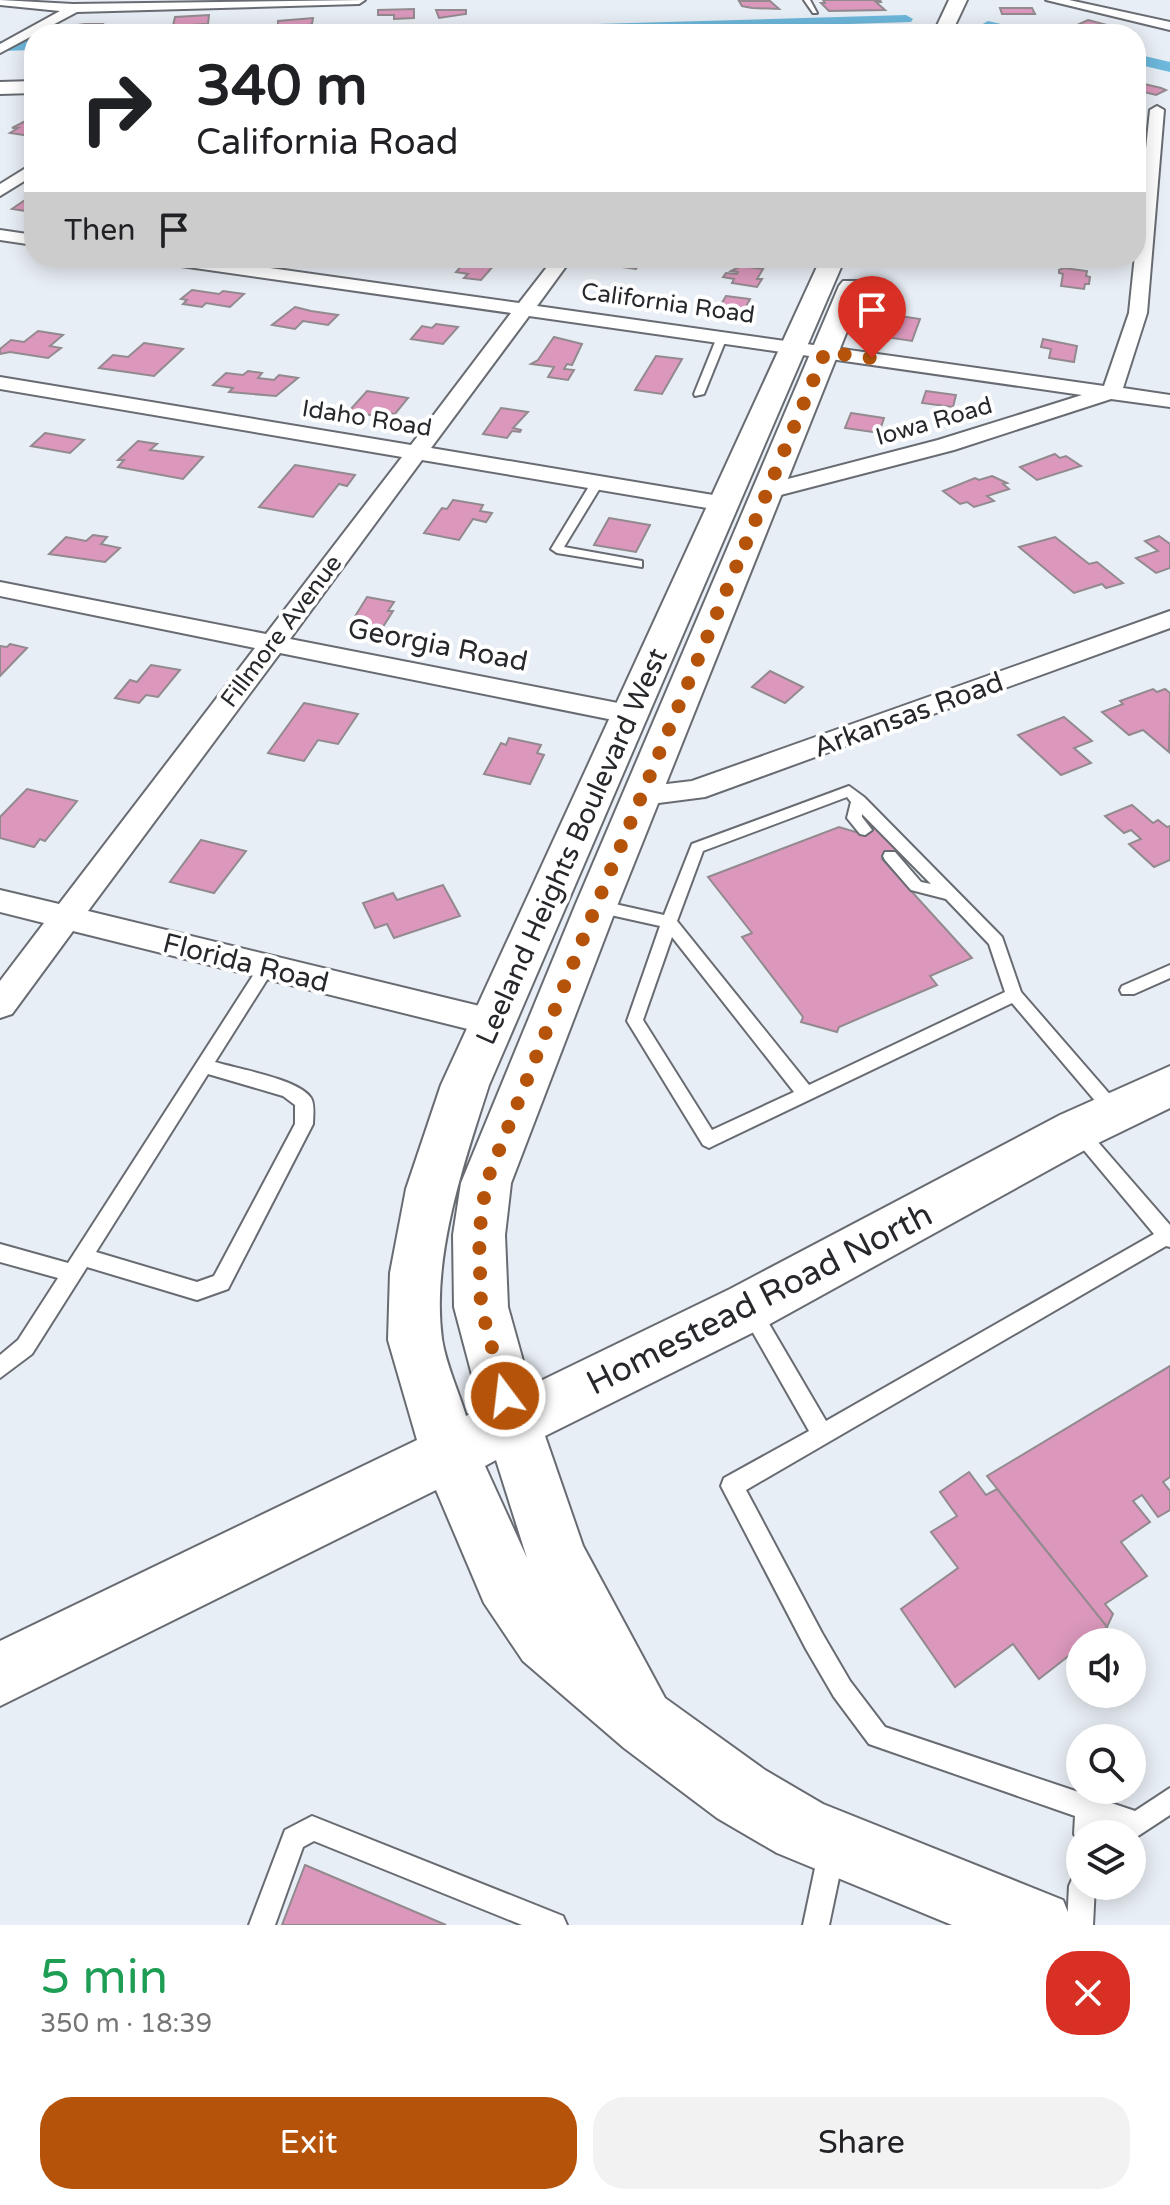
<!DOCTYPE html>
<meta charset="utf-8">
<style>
:root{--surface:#fff;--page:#f2f2f2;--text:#202124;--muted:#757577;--accent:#b45309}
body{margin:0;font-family:"Varela Round",sans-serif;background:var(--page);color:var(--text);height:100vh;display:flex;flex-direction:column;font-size:30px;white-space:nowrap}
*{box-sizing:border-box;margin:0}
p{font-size:26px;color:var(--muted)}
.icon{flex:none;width:44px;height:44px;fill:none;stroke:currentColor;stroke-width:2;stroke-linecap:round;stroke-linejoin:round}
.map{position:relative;height:1925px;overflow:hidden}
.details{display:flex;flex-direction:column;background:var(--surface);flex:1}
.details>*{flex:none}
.guide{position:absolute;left:24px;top:24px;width:1122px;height:244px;border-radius:32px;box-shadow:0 4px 20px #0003;background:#fff;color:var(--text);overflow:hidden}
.controls{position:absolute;left:1066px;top:1628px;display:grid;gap:16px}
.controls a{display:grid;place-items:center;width:80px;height:80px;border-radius:50%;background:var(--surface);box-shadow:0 4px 20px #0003;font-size:40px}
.pin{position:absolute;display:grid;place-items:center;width:68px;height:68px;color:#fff;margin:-82px -34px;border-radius:50% 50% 50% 0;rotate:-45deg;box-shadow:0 0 8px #0007}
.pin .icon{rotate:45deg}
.me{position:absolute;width:88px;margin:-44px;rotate:345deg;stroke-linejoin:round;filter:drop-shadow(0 0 6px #0008)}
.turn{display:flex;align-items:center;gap:28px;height:168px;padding:0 40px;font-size:36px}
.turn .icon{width:104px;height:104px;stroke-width:2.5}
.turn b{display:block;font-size:56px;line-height:68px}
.then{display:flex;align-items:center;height:76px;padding:0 40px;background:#0003;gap:16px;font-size:30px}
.round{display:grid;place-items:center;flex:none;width:84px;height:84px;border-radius:32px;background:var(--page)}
.head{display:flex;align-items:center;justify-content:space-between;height:136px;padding:0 40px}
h1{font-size:48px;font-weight:600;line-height:60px;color:#1e9e55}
.button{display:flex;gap:16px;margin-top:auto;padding:16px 40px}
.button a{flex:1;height:92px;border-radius:32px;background:var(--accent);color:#fff;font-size:32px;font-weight:600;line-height:92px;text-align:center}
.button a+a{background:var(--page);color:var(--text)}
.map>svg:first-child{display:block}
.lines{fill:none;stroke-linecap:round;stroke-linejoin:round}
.canal{fill:#6db8dc;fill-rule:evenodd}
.building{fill:#db98bc;stroke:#928a8e;stroke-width:2}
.lane-casing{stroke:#686c72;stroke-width:4}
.street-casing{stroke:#686c72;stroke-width:4}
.secondary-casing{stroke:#686c72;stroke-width:4}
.lane{fill:#fff;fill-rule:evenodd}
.street{fill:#fff;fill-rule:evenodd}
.secondary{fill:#fff;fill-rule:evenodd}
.route{stroke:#b45309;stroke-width:14;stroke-dasharray:0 25.2}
.labels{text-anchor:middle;stroke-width:8;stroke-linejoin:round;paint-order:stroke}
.far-street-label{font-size:24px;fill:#26282b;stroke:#fff}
.street-label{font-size:28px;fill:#26282b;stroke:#fff}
.near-street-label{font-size:34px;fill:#26282b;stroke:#fff}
</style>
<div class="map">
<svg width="1170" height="1925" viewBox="0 0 1170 1925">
<rect width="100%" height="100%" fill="#e8eef5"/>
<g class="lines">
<g class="canal">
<path d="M906,15L913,19L911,22L544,34H385L392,30Z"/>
<path d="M988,21L1031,31L1033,34H1007L983,28L981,25Z"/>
<path d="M34,40V50L0,51V41Z"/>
<path d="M1136,54L1170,62V72L1136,64Z"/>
</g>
</g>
<g class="building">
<path d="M823,0H880L881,2H876L885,10L829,11L821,3H825Z"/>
<path d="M739,1H770L779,9L752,8L742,6Z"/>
<path d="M1000,8H1032L1035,14H1002Z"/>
<path d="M414,9V18L394,19V15H378V10Z"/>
<path d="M436,10H466V14L439,18Z"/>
<path d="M209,15L208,24L173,26L175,17Z"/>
<path d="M313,18L312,24L309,25H278V21Z"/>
<path d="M1088,20L1103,24L1115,27L1104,33L1075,26Z"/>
<path d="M85,24H103L101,30L75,31L78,25Z"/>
<path d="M1136,82L1161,88L1166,90L1156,95L1136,90Z"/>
<path d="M33,117L34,133L30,136L10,133L18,128H12Z"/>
<path d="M25,200L34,201V216L28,215L32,212L12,209Z"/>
<path d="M621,258H643L636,269L615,266Z"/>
<path d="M476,260L496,263L481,280L464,278L468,274L456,272L464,263L472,264Z"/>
<path d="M741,266L763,269L757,279H762L757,287L732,283L734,279L723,277L726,273L737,274L738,272L731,271Z"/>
<path d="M1064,268L1087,271L1086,276L1090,277L1089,284H1085L1084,289L1061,286L1063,274L1059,273V270Z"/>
<path d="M192,290L219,294L223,291L244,294L230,307L206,303L202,307L183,304L187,300L181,299Z"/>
<path d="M726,296L750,299L744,311L738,310L734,318L714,316Z"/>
<path d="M295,307L311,311L338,315L328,325L303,321L295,329L272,325Z"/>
<path d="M887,314L920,319L912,341L879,336Z"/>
<path d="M436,324L458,327L443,344L411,339L422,326L432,328Z"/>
<path d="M38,331L63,335L50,346L61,348L48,358L10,352L0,354V349L11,340L24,342Z"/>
<path d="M554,337L582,344L572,365L567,364L564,369L574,370L568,380L548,377L554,367L531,364L538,360Z"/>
<path d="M1043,339L1077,346L1074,362L1049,358L1051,349L1041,347Z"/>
<path d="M144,343L183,349L154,376L99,368L113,355L128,357Z"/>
<path d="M656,356L682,359L662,394L635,390Z"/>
<path d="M248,371L262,373L258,378L274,380L279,375L298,378L276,396L229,392L233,388L213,385L226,373L243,375Z"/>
<path d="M367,391L408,398L395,414L390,413L386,418L349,411Z"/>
<path d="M926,391L956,395L953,407L922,403Z"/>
<path d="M501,408L528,412L513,428L521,430L520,432L512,431L507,438L483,434Z"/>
<path d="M851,413L884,418L879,433L845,428Z"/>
<path d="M45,433L84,440L70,453L31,446Z"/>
<path d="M138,441L157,444L150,450L203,457L183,479L118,467L124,460H118Z"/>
<path d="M1055,454L1060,458L1066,456L1081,466L1037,480L1020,467Z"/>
<path d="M295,465L355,475L347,486L339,484L313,517L259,507Z"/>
<path d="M992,476L1007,483L1003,484L1009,489L987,496L994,501L974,507L967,502L960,504L943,491L975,478L979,480Z"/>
<path d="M453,500L483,505L480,511L492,513L486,522L473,519L459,540L424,533L442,508L447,509Z"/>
<path d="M609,518L650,525L636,552L594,545Z"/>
<path d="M93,535L107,537L101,544L120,548L105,562L49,554L66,537L86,541Z"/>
<path d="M1159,536L1170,544V568L1156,573L1136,558L1158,551L1145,541Z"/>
<path d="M1055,537L1089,564L1097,562L1123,583L1106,588L1102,584L1074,593L1019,547Z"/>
<path d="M367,597L394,602L388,611H393L383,627L373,625L370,630L349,626Z"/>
<path d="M10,644L27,648L0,676V646L7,647Z"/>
<path d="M151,665L180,670L158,697L146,695L139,703L115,698L130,680L137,682Z"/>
<path d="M770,671L803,687L785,703L752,687Z"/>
<path d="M1153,689L1157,692L1165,689L1170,693L1169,752L1143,730L1129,735L1102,712L1123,704L1120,701Z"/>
<path d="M304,703L358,714L338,744L318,740L304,761L268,753Z"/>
<path d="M1064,717L1092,741L1074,748L1091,763L1061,775L1018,735Z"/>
<path d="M509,738L541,745L537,753L544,755L530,784L484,774L501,743L506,745Z"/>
<path d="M27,789L77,801L45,841L40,839L34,847L0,838V817Z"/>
<path d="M1132,805L1153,823L1158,820L1167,827L1170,826V860L1154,867L1129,844L1141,839L1131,830L1124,833L1105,816Z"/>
<path d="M879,825L903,851L882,859L972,958L930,976L937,985L839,1027L837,1032L801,1022L803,1017L742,937L752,933L708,877L839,827L859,833Z"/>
<path d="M201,840L246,851L214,893L170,882Z"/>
<path d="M443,885L460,916L394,938L387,924L375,928L363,903L393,893L397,900Z"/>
<path d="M1170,1366V1477L1163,1482L1170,1491V1510L1158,1517L1142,1495L1133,1501L1150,1522L1121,1542L1147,1576L1105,1604L1113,1614L1107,1627L987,1476Z"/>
<path d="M969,1472L986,1495L997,1489L1107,1627L1087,1642H1080V1647L1039,1679L1013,1644L955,1687L901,1609L958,1568L931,1532L957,1516L940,1492Z"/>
<path d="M305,1865L446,1925H282Z"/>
</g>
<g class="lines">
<g class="lane-casing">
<g id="lane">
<path d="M804,0H810L817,13H813Z"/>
<path d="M1136,184L1153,187L1149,189L1136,188Z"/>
<path d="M722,334L727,337L704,394L695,396L694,394L717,337Z"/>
<path d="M597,480L603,483L564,547L642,561V567L557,553L551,549L591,483Z"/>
<path d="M849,786L864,797L1002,937L1021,992L1120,1106L1123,1111L1120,1116L1114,1118L1108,1116L1012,1003L715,1145L709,1148L703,1145L627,1021L660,926L597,912L589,906L597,900L664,915L692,844ZM847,797L851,802L847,818L860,834L865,835L872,830L862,817V814L931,884L921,882L895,852H885L883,856L885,860L911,890L946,899L989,944L1005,992L809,1085L677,921L703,851ZM672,937L794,1092L712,1130L643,1020Z"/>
<path d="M267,961L273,963L275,967L215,1062C238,1069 299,1079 311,1098C315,1105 313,1117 313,1124L228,1289L197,1300L87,1267L32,1354L0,1378V1355L18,1340L58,1278L0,1262V1244L68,1263L261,963ZM208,1074L283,1096L295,1105V1124L214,1276L197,1282L96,1252Z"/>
<path d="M1170,965V978L1134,994H1122L1120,990L1122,986Z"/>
<path d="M1078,1123L1084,1126L1170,1225V1247L1166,1246L746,1490L822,1633L850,1681L885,1727L1135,1811L1170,1788V1815L1138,1836L1099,1824L1098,1834H1080V1844L1074,1834L1075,1816L869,1744L834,1697L806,1649L721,1486L724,1478L809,1431L744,1317L741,1311L744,1305L751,1302L758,1305L826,1421L1154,1234L1072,1136L1069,1131L1072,1126Z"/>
<path d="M312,1816L563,1916L567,1925H522L314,1841L303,1847L275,1925H249L285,1830Z"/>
<path d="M831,1841L840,1845L844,1854L829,1925H803L818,1854L822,1845Z"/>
<path d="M1080,1874V1886H1095L1093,1925H1067L1069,1886L1073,1877Z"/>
</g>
</g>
<g class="street-casing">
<g id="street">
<path d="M0,0L73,4L365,0L359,4L77,12L0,53V44L60,11L0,5Z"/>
<path d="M1046,0H1069L1170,22V30Z"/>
<path d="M1157,106L1164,110L1147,313L1123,388L1170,395V407L1111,399L954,450L769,498L761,496L758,491L761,486L938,440L1082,395L529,316L431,448L725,497L733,499L736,504L733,509L725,511L422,460L290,639L628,705L638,708L641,714L638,720L628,723L280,653L88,911L492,1009L504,1013L509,1022L504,1031L492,1035L73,931L12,1014L0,1018V981L44,923L0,912V890L59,904L255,648L0,596V582L266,634L402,457L0,389V377L411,445L511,313L160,263L151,258H198L519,303L554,258H572L537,306L1104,386L1129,313L1150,110Z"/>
<path d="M34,163V175L0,196V184Z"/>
<path d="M0,230L34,235V245L0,240Z"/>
<path d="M1170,611V628L705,797L643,805L633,802L629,795L633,788L692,781Z"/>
</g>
</g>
<g class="secondary-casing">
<g id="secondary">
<path d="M949,0H967L951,34H933Z"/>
<path d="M34,81V93L0,94V82Z"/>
<path d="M821,258H845L489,1085C464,1163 431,1256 442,1339C446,1365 459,1392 466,1416L481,1409L454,1307L453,1235L461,1183L575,906L839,286L843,281H861L865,286L617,906L511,1183L505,1235L508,1307L530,1386L730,1289L1060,1115L1170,1066V1108L1094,1145L768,1325L545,1436L583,1546L665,1698L765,1770L823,1804L1063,1900L1073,1925H952L777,1853L717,1818L624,1748L523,1661L484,1603L436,1490L0,1706V1641L417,1440L388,1340L390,1273L406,1189L441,1085ZM496,1460L527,1558L485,1466Z"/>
</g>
</g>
<use href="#lane" class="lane"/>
<use href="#street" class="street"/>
<use href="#secondary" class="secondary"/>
</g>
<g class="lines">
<path class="route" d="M505,1396L481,1307L479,1235L486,1183L596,906L825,352L872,358"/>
</g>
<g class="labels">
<g class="far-street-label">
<text transform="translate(668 303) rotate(8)" y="8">California Road</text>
<text transform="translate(367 418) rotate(9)" y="8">Idaho Road</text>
<text transform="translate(934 421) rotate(-16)" y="8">Iowa Road</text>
<text transform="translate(281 631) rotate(-53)" y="8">Fillmore Avenue</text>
</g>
<g class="street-label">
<text transform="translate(438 644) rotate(11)" y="10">Georgia Road</text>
<text transform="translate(908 714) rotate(-20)" y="10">Arkansas Road</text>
<text transform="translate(571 846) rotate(-66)" y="10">Leeland Heights Boulevard West</text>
<text transform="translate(246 962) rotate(14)" y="10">Florida Road</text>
</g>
<g class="near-street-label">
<text transform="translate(759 1298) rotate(-27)" y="12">Homestead Road North</text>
</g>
</g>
</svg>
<div class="controls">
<a><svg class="icon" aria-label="sound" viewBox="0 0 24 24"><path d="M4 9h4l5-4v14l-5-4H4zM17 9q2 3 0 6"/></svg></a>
<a><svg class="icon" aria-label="search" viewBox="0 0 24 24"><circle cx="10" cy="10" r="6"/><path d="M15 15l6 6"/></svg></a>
<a><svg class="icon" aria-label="layers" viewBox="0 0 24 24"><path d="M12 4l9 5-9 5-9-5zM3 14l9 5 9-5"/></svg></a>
</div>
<div class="pin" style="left:872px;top:358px;background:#d93025"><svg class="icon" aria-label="arrive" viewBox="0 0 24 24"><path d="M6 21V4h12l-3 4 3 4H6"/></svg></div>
<svg class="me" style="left:505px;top:1396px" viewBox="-20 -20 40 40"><circle r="17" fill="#b45309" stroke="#fff" stroke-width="3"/><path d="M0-11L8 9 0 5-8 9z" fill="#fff"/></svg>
<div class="guide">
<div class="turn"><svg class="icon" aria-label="right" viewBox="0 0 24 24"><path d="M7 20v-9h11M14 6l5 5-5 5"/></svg><div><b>340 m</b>California Road</div></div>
<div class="then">Then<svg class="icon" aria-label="arrive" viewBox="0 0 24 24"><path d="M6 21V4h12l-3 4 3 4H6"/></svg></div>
</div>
</div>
<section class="details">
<div class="head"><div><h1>5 min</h1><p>350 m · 18:39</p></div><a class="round" style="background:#d93025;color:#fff"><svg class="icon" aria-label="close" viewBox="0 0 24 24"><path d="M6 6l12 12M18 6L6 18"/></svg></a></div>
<div class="button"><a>Exit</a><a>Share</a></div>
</section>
